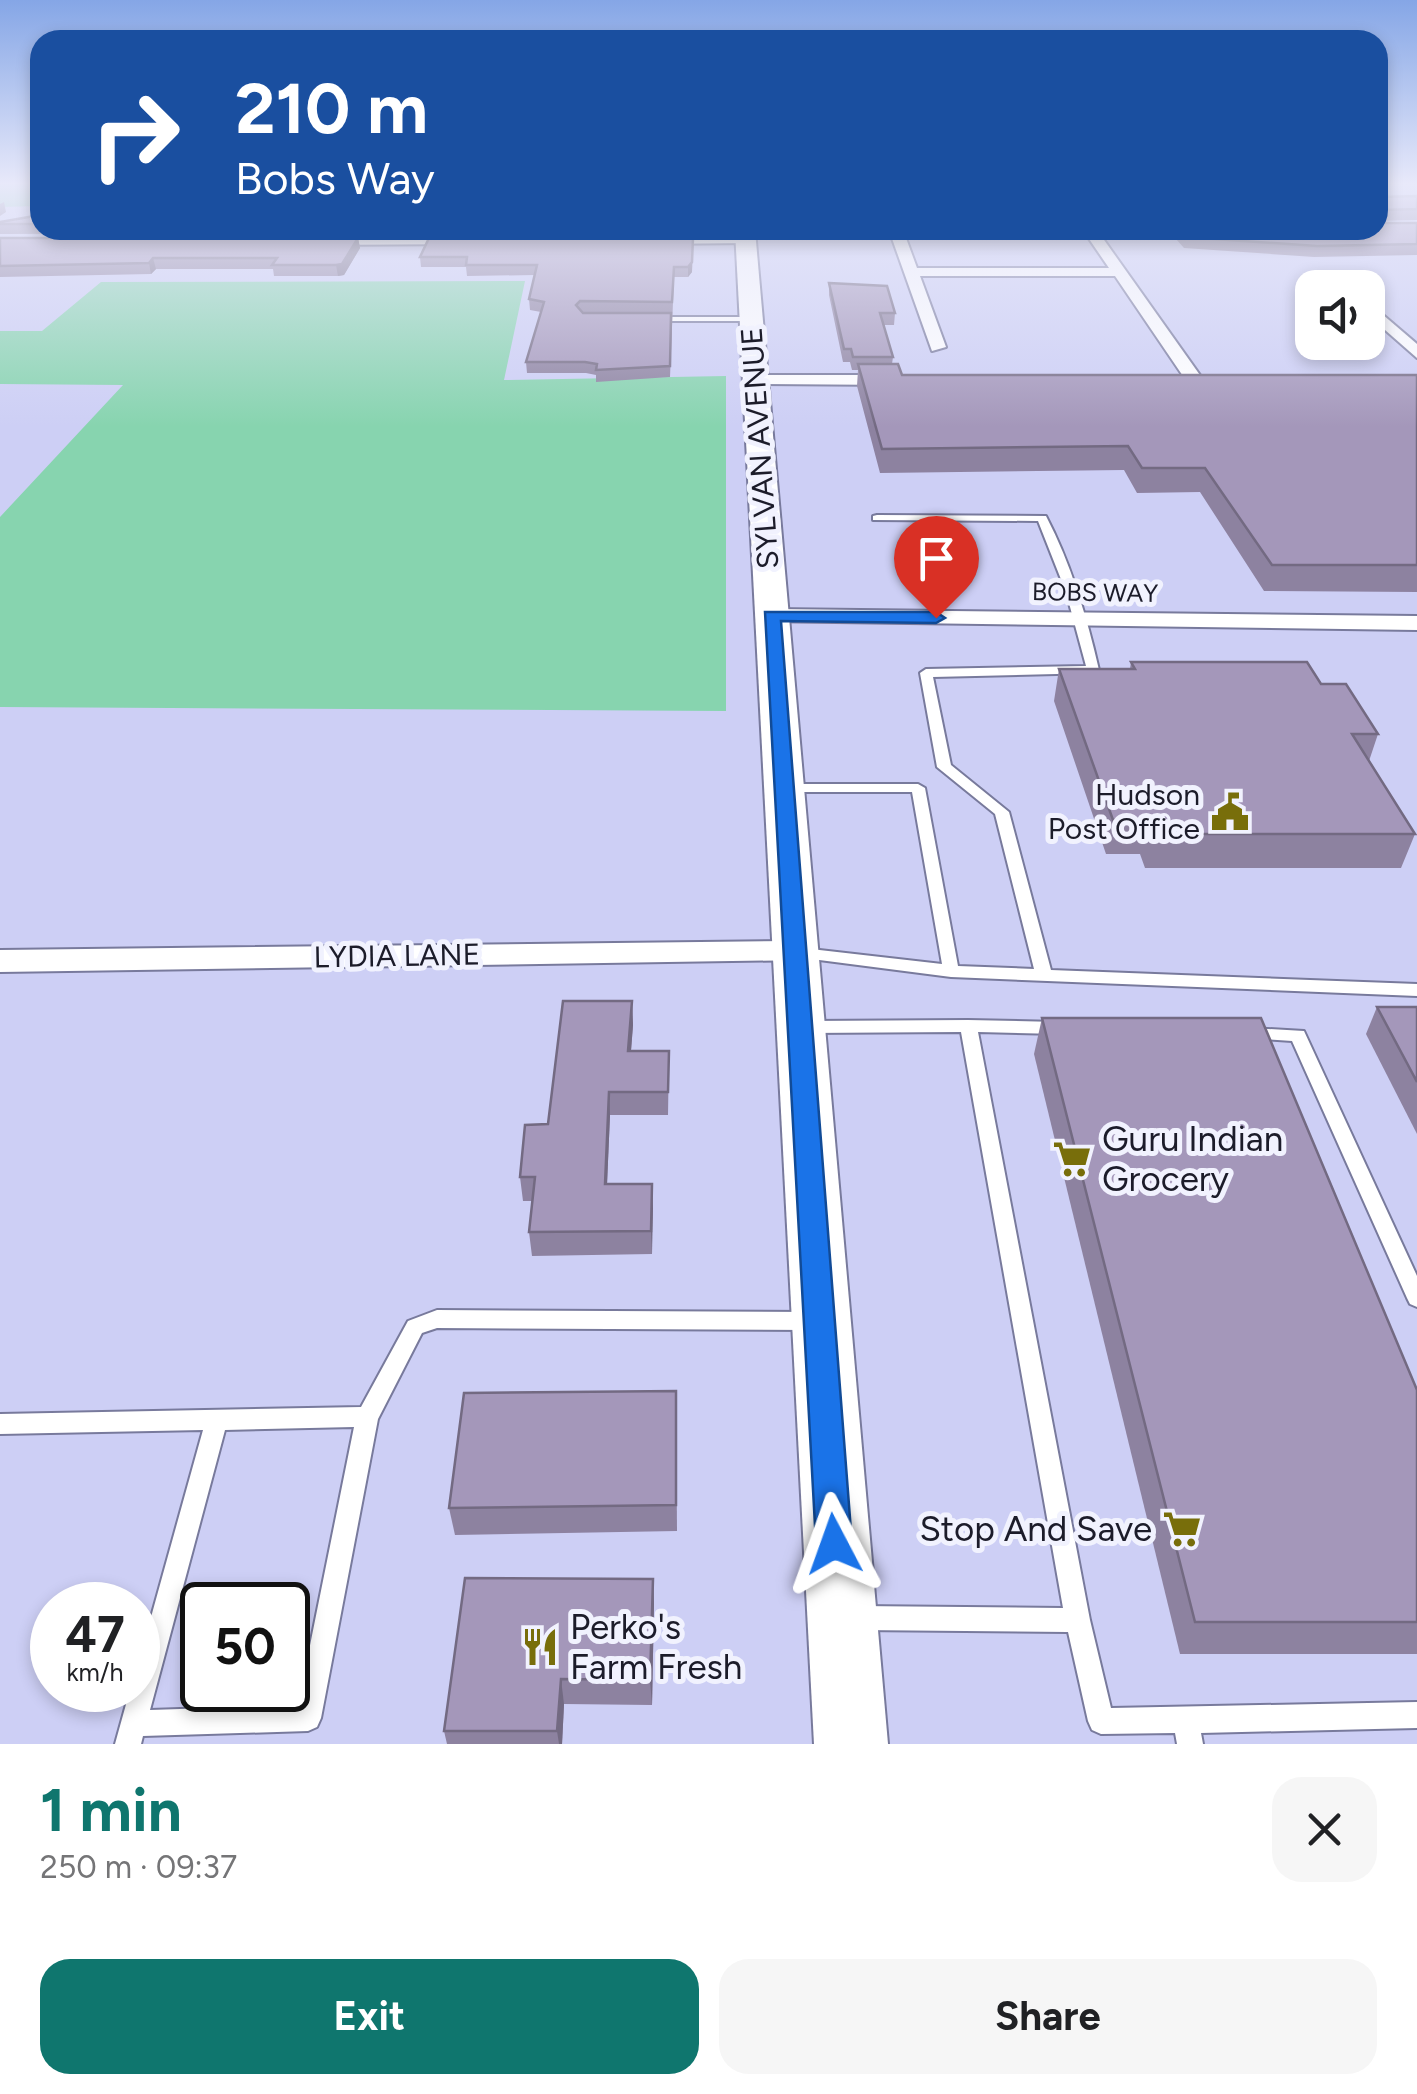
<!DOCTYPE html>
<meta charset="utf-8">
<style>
:root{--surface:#fff;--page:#f6f6f6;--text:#202124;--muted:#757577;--accent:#0f766e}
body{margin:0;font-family:Figtree,sans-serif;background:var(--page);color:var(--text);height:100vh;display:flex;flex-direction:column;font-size:38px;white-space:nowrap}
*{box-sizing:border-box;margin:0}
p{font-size:32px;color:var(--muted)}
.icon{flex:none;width:55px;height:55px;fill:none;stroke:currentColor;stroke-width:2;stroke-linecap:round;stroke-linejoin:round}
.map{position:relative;height:1744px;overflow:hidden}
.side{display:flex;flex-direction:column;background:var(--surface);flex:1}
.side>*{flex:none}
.hud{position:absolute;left:30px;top:30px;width:1358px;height:210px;border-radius:30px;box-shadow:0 5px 15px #0003;background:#1a4fa0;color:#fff;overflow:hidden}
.tools{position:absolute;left:1295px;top:270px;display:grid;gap:20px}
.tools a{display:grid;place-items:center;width:90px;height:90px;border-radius:20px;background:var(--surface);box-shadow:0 5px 15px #0003;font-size:50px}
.speed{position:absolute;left:30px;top:1582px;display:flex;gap:20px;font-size:50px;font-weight:700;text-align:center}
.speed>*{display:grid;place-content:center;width:130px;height:130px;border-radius:50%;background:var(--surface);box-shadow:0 5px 15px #0003;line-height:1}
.speed small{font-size:25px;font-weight:400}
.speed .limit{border:5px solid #111;border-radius:15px;background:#fff;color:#111}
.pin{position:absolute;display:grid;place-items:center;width:85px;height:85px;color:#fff;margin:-102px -42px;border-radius:50% 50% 50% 0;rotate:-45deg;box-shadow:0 0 10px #0007}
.pin .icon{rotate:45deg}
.me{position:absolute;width:110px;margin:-55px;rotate:356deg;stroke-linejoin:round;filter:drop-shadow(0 0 8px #0008)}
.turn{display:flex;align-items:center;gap:35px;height:210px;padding:0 40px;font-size:45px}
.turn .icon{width:130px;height:130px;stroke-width:2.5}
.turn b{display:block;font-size:70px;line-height:85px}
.round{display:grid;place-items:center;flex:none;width:105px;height:105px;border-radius:30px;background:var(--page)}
.headline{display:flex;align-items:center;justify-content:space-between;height:170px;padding:0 40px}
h1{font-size:60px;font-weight:700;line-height:75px;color:var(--accent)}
.primary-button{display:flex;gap:20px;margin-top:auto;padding:20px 40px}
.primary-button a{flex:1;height:115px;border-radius:30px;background:var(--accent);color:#fff;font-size:40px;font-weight:700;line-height:115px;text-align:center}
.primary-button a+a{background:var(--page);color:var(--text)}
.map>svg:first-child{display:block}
.green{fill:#87d4af}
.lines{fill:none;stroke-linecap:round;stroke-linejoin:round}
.lane-casing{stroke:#787a9c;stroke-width:4}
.street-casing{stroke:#787a9c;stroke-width:4}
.secondary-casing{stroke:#787a9c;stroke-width:4}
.lane{fill:#fff;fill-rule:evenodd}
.street{fill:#fff;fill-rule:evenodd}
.secondary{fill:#fff;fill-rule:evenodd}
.wall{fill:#8d82a0}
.shaded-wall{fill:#736a82}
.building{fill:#a497ba;stroke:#736a82;stroke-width:2.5}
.route{fill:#1a73e8;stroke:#114b97;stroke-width:2.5}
.labels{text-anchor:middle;stroke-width:10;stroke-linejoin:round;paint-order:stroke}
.far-street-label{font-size:25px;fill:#1c1c2a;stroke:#f1f2fe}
.street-label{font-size:30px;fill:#1c1c2a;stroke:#f1f2fe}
.poi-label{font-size:30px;fill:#1c1c2a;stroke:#f1f2fe;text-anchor:end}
.near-poi-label{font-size:35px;fill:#1c1c2a;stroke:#f1f2fe;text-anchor:start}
</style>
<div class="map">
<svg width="1417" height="1744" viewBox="0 0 1417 1744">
<rect width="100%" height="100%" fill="#cdcff5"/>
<g class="green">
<path d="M0,183H40V206L0,207Z"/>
<path d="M525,281L504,380L726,376V711L0,707V517L123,385L0,384V331H42L101,282Z"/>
</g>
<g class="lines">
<g class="lane-casing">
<g id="lane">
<path d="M647,317H751L755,319L751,321H650L646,319Z"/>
<path d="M877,515L1046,516C1071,564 1087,617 1099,670L1097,673L933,677L951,765L1009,812L1051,970L1417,984V996L951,977L796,957L794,953L796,949L802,948L942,964L912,792H788L781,788L788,784H918L925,788L958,966L1034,969L995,814L937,767L920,673L926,669L1086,666L1066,592L1038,521L873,520V516Z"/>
<path d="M968,1020L1058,1022L1064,1024L1066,1028L1064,1032L1058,1034L978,1032L1090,1620L1111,1708L1417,1702V1728L1201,1733L1203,1744H1177L1175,1733L1101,1734L1092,1730L1088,1721L1068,1632L858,1630L849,1627L846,1618L849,1609L858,1606L1063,1608L961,1032L807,1033L801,1031L799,1027L801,1023L807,1021Z"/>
<path d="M1251,1028L1304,1031L1417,1276V1307L1410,1304L1407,1298L1292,1041L1245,1038L1242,1034L1245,1030Z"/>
<path d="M437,1310L811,1312L818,1315L821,1321L818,1327L811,1330L437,1328L422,1333L378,1419L321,1718L317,1727L308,1731L143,1736L141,1744H115L130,1690H138V1664L203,1430L0,1434V1414L361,1407L408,1321ZM354,1427L298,1705L150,1710L225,1430Z"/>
</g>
</g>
<g class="street-casing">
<g id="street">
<path d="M889,230H903L917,268H1109L1083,230H1097L1202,378L1187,382L1115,276H920L946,347L932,351Z"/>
<path d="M745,236L750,243L653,244L646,240L653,236Z"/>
<path d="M467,237L472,244L318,245L311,241L318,237Z"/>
<path d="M1368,302L1417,344V358L1368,315Z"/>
<path d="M750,375H898L907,380L898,385L756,384L747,379Z"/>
<path d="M771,609L1417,616V630L763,621V611Z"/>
<path d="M793,941L804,944L809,952L804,960L0,972V950Z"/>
</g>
</g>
<g class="secondary-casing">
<path id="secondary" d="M735,230H755L888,1744H814Z"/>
</g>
<use href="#lane" class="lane"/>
<use href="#street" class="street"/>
<use href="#secondary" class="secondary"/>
</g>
<g class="wall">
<path d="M1417,196V220L1378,221V197Z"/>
<path d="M40,215V230H371L369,233L0,234V222Z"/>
<path d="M1417,223V255L1314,257L1184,248L1168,230H1378Z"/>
<path d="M437,230H693V232L438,233Z"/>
<path d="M0,238H358L360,248L344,275L338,276H274L273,269H156L151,274L0,277Z"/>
<path d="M693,238L692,272L688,277H674L670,377L596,382V375L586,373H527L526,362L541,312L530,310L529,299L534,275L467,276L466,267H421L420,257Z"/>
<path d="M829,283L895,313L894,325H884L893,357L892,364L902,375H1417V592L1264,591L1200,492L1137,493L1124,470L880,473L857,386L858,370H852L850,362H843L829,295Z"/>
<path d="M1131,662L1378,734L1369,761L1415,834L1401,868H1145L1140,854H1106L1054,701L1059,669H1130Z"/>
<path d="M632,1001L633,1025L631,1051H669L668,1115H610L607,1184H652V1254L532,1256L529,1232L532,1201H523L520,1177L548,1124Z"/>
<path d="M1377,1007H1417V1134L1366,1034Z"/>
<path d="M1042,1018L1417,1390V1654H1180L1034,1054Z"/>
<path d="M676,1391L677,1531L455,1535L449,1508Z"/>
<path d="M653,1579L654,1604L652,1705L564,1704L562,1744H447L444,1731Z"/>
</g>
<g class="shaded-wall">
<path d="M4,202L6,212L0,216V204Z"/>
<path d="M358,238L360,248L344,275L338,276L336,265Z"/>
<path d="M693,238L692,272L688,277V267Z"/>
<path d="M153,258L156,269L151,274L149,263Z"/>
<path d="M632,1001L633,1025L629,1075L628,1051Z"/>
<path d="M609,1092L610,1115L606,1208L605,1184Z"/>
<path d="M652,1184L653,1208L652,1254L651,1231Z"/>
<path d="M653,1579L654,1604L652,1705L650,1680Z"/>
<path d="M561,1679L564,1704L562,1744H559L557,1731Z"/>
</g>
<g class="building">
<path d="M1417,196V209L1381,210L1378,213V197Z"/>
<path d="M40,215V224H0V222Z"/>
<path d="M1378,223H1417V244L1317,246L1186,237L1179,230H1378Z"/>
<path d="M0,238H358L342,264L336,265H272L277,258H153L149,263L0,266Z"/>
<path d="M429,238H693L692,262L688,267H674L672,302L580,301L576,305L583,313H671L670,366L596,370L597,364L585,362H526L544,302L529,299L537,265H466L467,257H420Z"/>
<path d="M829,283L887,286L895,313H880L893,357H853L851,349H844Z"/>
<path d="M858,364H898L902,375H1417V565H1272L1205,468H1142L1128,446L882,449Z"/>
<path d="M1131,662H1307L1321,684H1346L1378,734H1352L1415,834H1154L1148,820H1113L1059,669H1135Z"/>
<path d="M563,1001H632L628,1051H669L668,1092H609L605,1184H652L651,1231L529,1232L535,1177H520L525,1125L548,1124Z"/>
<path d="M1377,1007H1417V1082Z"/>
<path d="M1042,1018H1261L1417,1390V1622H1195Z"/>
<path d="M676,1391V1505L449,1508L464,1393Z"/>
<path d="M465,1578L653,1579L650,1680L561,1679L557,1731H444Z"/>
</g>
<linearGradient id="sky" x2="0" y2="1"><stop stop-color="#85a6e6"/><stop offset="0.43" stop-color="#e8e9fa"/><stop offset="1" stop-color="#e8e9fa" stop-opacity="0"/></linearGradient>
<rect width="1417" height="427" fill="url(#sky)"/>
<path class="route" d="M765,612H936L945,618L936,623L781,621L852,1544L847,1556L834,1561L822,1556L816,1544Z"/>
<defs>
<g id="civic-bare" transform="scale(3)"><path d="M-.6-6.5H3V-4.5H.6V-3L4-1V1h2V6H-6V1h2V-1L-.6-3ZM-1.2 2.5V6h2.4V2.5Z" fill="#786e0b" stroke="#f1f2fe" stroke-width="2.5" paint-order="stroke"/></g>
<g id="supermarket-bare" transform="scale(3)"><path d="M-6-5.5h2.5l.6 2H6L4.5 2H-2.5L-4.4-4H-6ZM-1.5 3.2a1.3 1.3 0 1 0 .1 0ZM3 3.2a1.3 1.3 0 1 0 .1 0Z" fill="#786e0b" stroke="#f1f2fe" stroke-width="2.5" paint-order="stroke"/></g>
<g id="restaurant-bare" transform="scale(3)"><path d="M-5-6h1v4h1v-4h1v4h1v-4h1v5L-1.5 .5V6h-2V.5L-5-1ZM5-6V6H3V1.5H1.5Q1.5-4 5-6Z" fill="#786e0b" stroke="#f1f2fe" stroke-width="2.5" paint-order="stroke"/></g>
</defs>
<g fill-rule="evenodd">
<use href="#civic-bare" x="1230" y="812"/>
<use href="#supermarket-bare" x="1072" y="1159"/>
<use href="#supermarket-bare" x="1182" y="1529"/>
<use href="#restaurant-bare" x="540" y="1647"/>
</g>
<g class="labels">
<g class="far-street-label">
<text transform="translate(1095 592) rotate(1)" y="9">BOBS WAY</text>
</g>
<g class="street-label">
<text transform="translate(760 448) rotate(-94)" y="10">SYLVAN AVENUE</text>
<text transform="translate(397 956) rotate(-1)" y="10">LYDIA LANE</text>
</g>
<g class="poi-label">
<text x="1200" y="805">Hudson<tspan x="1200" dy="34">Post Office</tspan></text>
</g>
<g class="near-poi-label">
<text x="1102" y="1151">Guru Indian<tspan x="1102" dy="40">Grocery</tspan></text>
<text x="1152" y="1541" text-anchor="end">Stop And Save</text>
<text x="570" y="1639">Perko's<tspan x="570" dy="40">Farm Fresh</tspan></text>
</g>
</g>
</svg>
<div class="tools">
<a><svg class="icon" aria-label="sound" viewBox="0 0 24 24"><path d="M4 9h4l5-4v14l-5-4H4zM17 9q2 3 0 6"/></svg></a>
</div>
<div class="speed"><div>47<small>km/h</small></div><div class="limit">50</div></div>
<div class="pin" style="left:936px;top:618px;background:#d93025"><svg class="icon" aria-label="arrive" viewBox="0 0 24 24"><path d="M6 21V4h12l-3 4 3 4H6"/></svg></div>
<svg class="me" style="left:834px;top:1544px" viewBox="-20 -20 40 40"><path d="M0-17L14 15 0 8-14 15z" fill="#1a73e8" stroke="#fff" stroke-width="4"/></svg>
<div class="hud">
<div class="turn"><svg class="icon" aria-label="right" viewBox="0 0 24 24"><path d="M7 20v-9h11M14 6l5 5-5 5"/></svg><div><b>210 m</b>Bobs Way</div></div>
</div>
</div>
<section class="side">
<div class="headline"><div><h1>1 min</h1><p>250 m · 09:37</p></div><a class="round"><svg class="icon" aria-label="close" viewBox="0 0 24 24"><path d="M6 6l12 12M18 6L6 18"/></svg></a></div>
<div class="primary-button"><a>Exit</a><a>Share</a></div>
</section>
